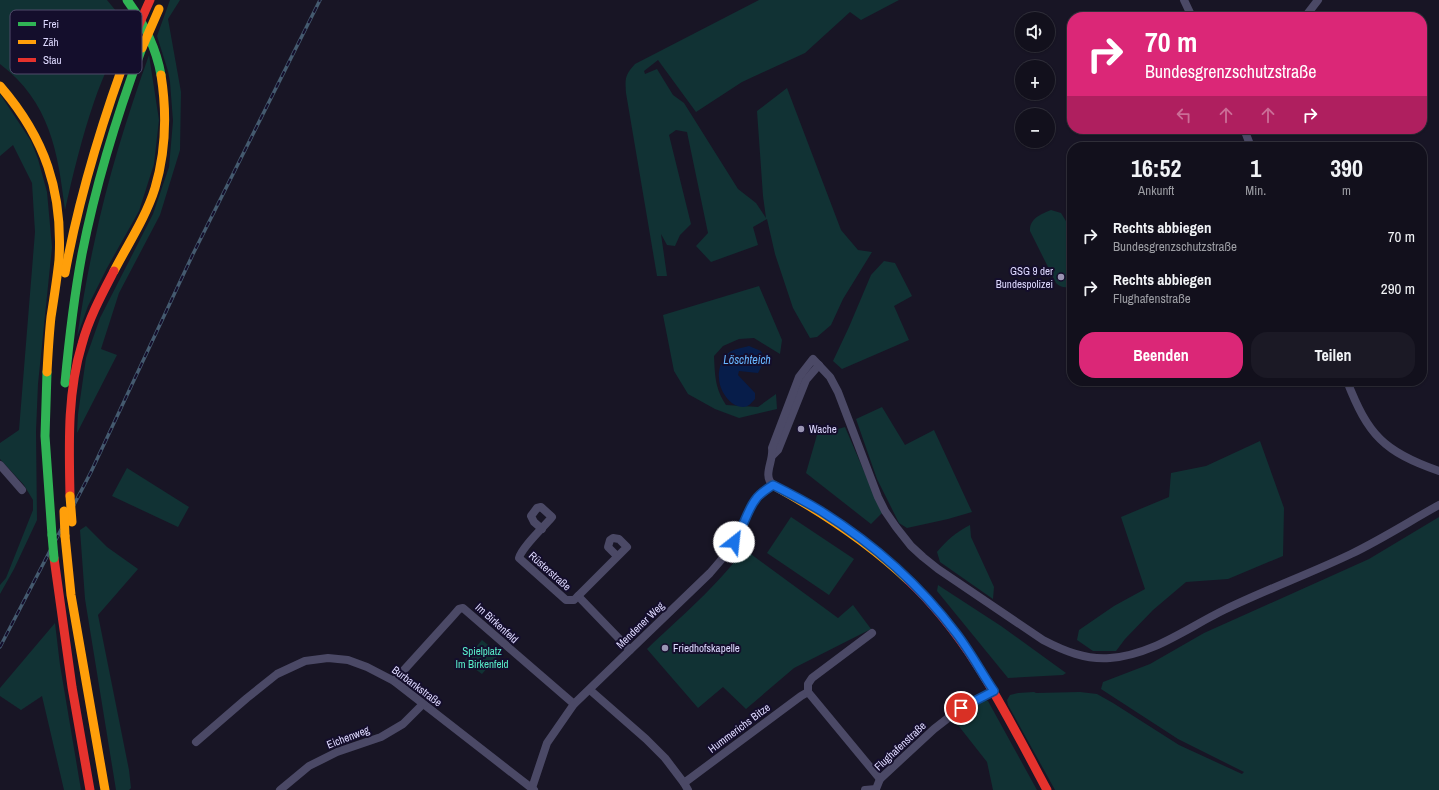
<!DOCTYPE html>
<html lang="de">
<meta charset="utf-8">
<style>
:root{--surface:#12101c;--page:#1b1925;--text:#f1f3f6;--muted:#9c9da3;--line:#31303b;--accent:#db2777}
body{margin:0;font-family:"Archivo Narrow",sans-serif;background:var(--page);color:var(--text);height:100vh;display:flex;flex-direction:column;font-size:15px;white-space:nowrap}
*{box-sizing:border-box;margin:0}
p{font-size:13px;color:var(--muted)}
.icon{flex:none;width:22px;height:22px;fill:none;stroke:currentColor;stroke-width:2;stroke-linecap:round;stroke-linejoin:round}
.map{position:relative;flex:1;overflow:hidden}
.details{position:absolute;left:1067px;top:142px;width:360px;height:244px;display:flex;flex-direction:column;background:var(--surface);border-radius:16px;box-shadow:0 1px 3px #0004,0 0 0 1px var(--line)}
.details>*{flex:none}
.guide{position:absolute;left:1067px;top:12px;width:360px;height:122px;border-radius:16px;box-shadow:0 1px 3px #0004,0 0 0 1px var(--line);background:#db2777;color:#fff;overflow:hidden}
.fabs{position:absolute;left:1015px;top:12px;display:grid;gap:8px}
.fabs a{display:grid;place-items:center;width:40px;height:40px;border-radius:50%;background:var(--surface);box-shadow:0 1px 3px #0004,0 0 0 1px var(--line);font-size:20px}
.pin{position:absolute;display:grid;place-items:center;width:34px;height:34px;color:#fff;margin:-17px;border:2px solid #fff;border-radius:50%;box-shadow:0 1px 4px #0007}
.me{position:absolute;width:44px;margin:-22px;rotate:29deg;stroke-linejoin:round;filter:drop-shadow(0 0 3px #0008)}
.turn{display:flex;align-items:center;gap:14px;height:84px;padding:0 12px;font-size:18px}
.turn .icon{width:52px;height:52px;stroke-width:2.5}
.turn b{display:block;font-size:28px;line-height:34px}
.lanes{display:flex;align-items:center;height:38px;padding:0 12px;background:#0003;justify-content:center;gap:20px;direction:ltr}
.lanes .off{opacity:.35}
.eta{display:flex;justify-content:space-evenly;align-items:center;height:68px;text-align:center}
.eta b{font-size:24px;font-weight:800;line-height:28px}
.button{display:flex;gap:8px;margin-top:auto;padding:8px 12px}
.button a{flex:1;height:46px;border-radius:16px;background:var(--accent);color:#fff;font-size:16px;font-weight:800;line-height:46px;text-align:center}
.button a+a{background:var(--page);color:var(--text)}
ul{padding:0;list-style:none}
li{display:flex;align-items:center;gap:12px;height:52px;padding:0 12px}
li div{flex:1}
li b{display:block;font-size:15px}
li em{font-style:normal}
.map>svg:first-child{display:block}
.green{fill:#113234}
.water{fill:#071d4a}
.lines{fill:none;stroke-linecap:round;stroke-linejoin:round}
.street{stroke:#4b4966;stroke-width:8}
.fast{stroke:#30b455;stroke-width:9}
.slow{stroke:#ff9f0a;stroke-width:9}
.jam{stroke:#e5322d;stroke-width:9}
.rail-casing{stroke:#445a6f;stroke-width:3.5}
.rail{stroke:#140e2c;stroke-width:2;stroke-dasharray:6;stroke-linecap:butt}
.fast-bridge{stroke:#30b455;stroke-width:9}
.slow-bridge{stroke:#ff9f0a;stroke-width:9}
.jam-bridge{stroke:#e5322d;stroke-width:9}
.route-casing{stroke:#114b97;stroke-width:10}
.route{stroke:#1a73e8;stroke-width:7}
.poi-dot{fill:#9994b3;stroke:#140e2c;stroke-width:1.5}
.labels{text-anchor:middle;stroke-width:4;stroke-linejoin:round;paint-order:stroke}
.poi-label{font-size:11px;fill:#ded9ff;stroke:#140e2c;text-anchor:start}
.street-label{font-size:11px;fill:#ded9ff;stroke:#140e2c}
.park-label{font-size:11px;fill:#58ecc9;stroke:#140e2c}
.water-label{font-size:12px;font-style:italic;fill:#67b6ff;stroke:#140e2c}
.key{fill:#140e2c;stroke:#514b6b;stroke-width:1}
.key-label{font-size:11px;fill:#ded9ff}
</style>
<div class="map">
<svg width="1439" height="790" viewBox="0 0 1439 790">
<rect width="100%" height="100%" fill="#181525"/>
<g class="green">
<path d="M0,0H107L125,22C117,49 103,75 94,102C82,137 73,174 65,210C58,152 50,102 0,64Z"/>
<path d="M170,0H180L168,19L181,92L180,150L160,215L119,293L101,349L117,355L77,433L78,414L86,358L100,318L153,214L169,167L173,121L170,82L168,71L157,36Z"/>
<path d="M759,0H899L861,20L850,12L805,53L742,82L696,112L658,60L644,71L645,74L657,69L673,95L684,103L738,189L756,203L766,218L763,196L757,111L787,88L841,230L858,250L872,252L843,299L831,325L817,337L810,338L793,308L775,254L767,219L753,227L758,245L711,262L696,246L708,233L687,132L676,130L669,135L691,224L680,235L675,246L667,245L661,234L667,276H657L626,93C625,78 625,75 635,64Z"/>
<path d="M149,55L159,120L154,164L139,211L107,268L88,306L77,337C82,306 87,275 94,244C107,180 127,117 149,55Z"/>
<path d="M0,94L31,141L38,159L47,192L52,247L38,384L36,431L37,520L14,569L0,594V585L6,578L33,510V500L24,485L0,459V443L19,430L35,232L32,183L13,145L0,156Z"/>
<path d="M1051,210L1061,213L1072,231V286C1066,288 1061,288 1056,283L1030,231C1029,219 1041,214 1051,210Z"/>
<path d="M884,261L895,263L912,296L894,306L909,340L842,369L833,361L849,327L871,275Z"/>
<path d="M759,286L782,340L780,354L754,338L739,339L723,346L714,356C715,376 715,388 726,405L758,407L776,394L777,409L739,418L715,409L688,394L674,371L663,315Z"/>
<path d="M882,407L905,445L934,430L972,512L948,519L907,528L899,523L877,479L856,419Z"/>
<path d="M845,427L882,513L871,524L806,473L817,435Z"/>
<path d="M1260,441L1284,508L1283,556L1228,579L1186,582L1153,610L1125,639L1116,651H1093L1077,640L1079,630L1114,606L1145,589L1121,517L1169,497L1171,473L1206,466Z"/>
<path d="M127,468L189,507L178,527L112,496Z"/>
<path d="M791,517L854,559L829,595L767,553Z"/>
<path d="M1439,517V790H1055L1008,705L1007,700L1010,695L1018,693L1034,692L1036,693L1080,692L1097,694L1113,703L1179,745L1242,774L1244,772L1178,739L1101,689L1103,682L1150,664L1204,633L1369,559Z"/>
<path d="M970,525L971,537L994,587L993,599L940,562L937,552C946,541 956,532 970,525Z"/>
<path d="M86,526L107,547L138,569L98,615L129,770L131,788L129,790H116L85,599L80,530Z"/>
<path d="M744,549L838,618L853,605L871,629L794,668L746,709L723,687L698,708L647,649C678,619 719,585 744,549Z"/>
<path d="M938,585L1001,626L1066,673L1063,675L1008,678L937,591Z"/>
<path d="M55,623L60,665L81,790H64L42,696L21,710L0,696V688Z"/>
<path d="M482,640L499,654L482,674L464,661Z"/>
<path d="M983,699L988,701L1037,790H993L987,762L954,720Z"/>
</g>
<path class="water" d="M749,346L761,351L765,360L758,373L739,371L738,375L755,393V399C752,402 749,407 743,407C730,407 719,390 719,378C718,371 721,361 726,355C732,349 741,348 749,346Z"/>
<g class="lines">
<g class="street">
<path d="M1184,0L1192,17"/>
<path d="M1305,17L1318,0"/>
<path d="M1244,129L1251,147"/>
<path d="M1347,381C1368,435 1384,452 1439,471"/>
<path d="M773,455L778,450L806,380L819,365"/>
<path d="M0,465L22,490"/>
<path d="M542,529L534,522L531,516L537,508L541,507L552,517C544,527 522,547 519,558L566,600H574L578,596L630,650"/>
<path d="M578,596L627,547L619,539L613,538L610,540L608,547L617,556"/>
<path d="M394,681L452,617L459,609L463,608L574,704"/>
<path d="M590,690L646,739L665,758L684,783L801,696L808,692L880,779"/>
<path d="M808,692V684L812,678L872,633"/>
<path d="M196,742L247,698L277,674L305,661L328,658L348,660L367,667L394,681L534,790"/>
<path d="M684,783L688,790"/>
<path d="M532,788L547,743L574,704L710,573L728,552L740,532L753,503L757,498L773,485C762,475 774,461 772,448L799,377L813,359L830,377L838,392L878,497L885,511L896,527L911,546L923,557L938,569L1043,640C1064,651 1086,660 1110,658C1152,655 1187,628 1224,610C1265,590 1309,574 1351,554C1382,539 1410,521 1439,505"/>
<path d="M280,790L309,766L337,752L381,737L403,724L423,704"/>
<path d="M865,790L876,789L880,779L934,729L961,708L994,691"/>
</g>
<g class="fast">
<path d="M127,0C144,23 156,47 161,75"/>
<path d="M47,372L45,436L52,535"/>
<path d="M65,383C69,340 74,297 82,254C96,183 117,115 142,48"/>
</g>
<g class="slow">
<path d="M0,86C45,138 63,191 59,260C57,279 54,298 51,317C49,335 48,354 47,372"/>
<path d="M114,271C128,244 146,217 155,188C166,151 167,113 161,75"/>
<path d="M65,273C80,192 104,115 133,38"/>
<path d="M773,485C822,512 868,542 908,580"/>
<path d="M65,536L71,595L105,790"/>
</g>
<g class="jam">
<path d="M70,496C69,445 67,393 82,344C89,318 102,294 114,271"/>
<path d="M54,558L72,687L90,790"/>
<path d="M908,580C971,639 1007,716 1047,790"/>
</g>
<g class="rail-casing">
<path id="rail" d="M0,647L91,472L193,254L320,0"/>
</g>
<use href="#rail" class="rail"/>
<path class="fast-bridge" d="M52,535L54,558"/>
<g class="slow-bridge">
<path d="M142,48L159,9"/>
<path d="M70,496L72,522"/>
<path d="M64,511L65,536"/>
</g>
<path class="jam-bridge" d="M133,38L150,0"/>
</g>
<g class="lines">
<g class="route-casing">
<path id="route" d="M734,542C743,529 747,510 756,499C760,493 767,489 773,485C789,493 806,502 821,511C872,543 920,585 956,633C970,651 981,672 994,691L961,708"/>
</g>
<use href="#route" class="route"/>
</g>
<g class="poi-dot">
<circle cx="1061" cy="277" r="4"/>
<circle cx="801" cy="429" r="4"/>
<circle cx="665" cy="648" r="4"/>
</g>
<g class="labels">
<g class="poi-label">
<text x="1053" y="275" text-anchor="end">GSG 9 der<tspan x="1053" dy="13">Bundespolizei</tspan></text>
<text x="809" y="433">Wache</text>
<text x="673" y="652">Friedhofskapelle</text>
</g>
<g class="street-label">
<text transform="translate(550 571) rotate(42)" y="4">Rüsterstraße</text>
<text transform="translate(497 623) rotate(42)" y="4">Im Birkenfeld</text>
<text transform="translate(640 625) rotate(-44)" y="4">Mendener Weg</text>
<text transform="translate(417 686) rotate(37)" y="4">Burbankstraße</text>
<text transform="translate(739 728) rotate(-37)" y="4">Hummerichs Bitze</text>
<text transform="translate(348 737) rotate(-21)" y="4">Eichenweg</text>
<text transform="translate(900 746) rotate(-43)" y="4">Flughafenstraße</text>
</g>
<g class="park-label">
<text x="482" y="655">Spielplatz<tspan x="482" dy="13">Im Birkenfeld</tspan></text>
</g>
<g class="water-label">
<text x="747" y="364">Löschteich</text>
</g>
</g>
<rect x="10" y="10" width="132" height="64" rx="6" class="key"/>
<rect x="18" y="22" width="18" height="4" fill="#30b455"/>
<rect x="18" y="40" width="18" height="4" fill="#ff9f0a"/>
<rect x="18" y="58" width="18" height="4" fill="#e5322d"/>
<g class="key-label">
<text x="43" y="28">Frei</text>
<text x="43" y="46">Zäh</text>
<text x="43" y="64">Stau</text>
</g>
</svg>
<div class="fabs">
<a><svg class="icon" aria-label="sound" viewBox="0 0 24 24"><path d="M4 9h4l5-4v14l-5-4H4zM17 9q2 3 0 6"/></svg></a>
<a>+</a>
<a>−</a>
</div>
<div class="pin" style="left:961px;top:708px;background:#d93025"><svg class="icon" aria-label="arrive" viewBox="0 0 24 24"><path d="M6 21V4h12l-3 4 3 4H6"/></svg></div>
<svg class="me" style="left:734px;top:542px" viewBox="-20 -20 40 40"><circle r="19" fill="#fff"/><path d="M0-13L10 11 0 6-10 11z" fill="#1a73e8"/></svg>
<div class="guide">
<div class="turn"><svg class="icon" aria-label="right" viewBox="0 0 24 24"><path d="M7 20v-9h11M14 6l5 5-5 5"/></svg><div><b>70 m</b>Bundesgrenzschutzstraße</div></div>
<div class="lanes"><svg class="icon off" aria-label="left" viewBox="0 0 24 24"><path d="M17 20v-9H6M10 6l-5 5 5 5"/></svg><svg class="icon off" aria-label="ahead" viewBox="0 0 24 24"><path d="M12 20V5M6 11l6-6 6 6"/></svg><svg class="icon off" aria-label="ahead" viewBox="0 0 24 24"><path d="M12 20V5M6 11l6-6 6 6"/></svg><svg class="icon" aria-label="right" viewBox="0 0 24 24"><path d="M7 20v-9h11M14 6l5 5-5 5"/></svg></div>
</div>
<section class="details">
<div class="eta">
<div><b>16:52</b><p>Ankunft</p></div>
<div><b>1</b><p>Min.</p></div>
<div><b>390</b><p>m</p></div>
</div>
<ul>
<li><svg class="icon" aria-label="right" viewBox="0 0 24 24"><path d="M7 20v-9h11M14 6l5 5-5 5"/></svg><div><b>Rechts abbiegen</b><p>Bundesgrenzschutzstraße</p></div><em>70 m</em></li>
<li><svg class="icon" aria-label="right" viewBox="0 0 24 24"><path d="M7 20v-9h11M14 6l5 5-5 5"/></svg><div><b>Rechts abbiegen</b><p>Flughafenstraße</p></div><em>290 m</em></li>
</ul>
<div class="button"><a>Beenden</a><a>Teilen</a></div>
</section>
</div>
